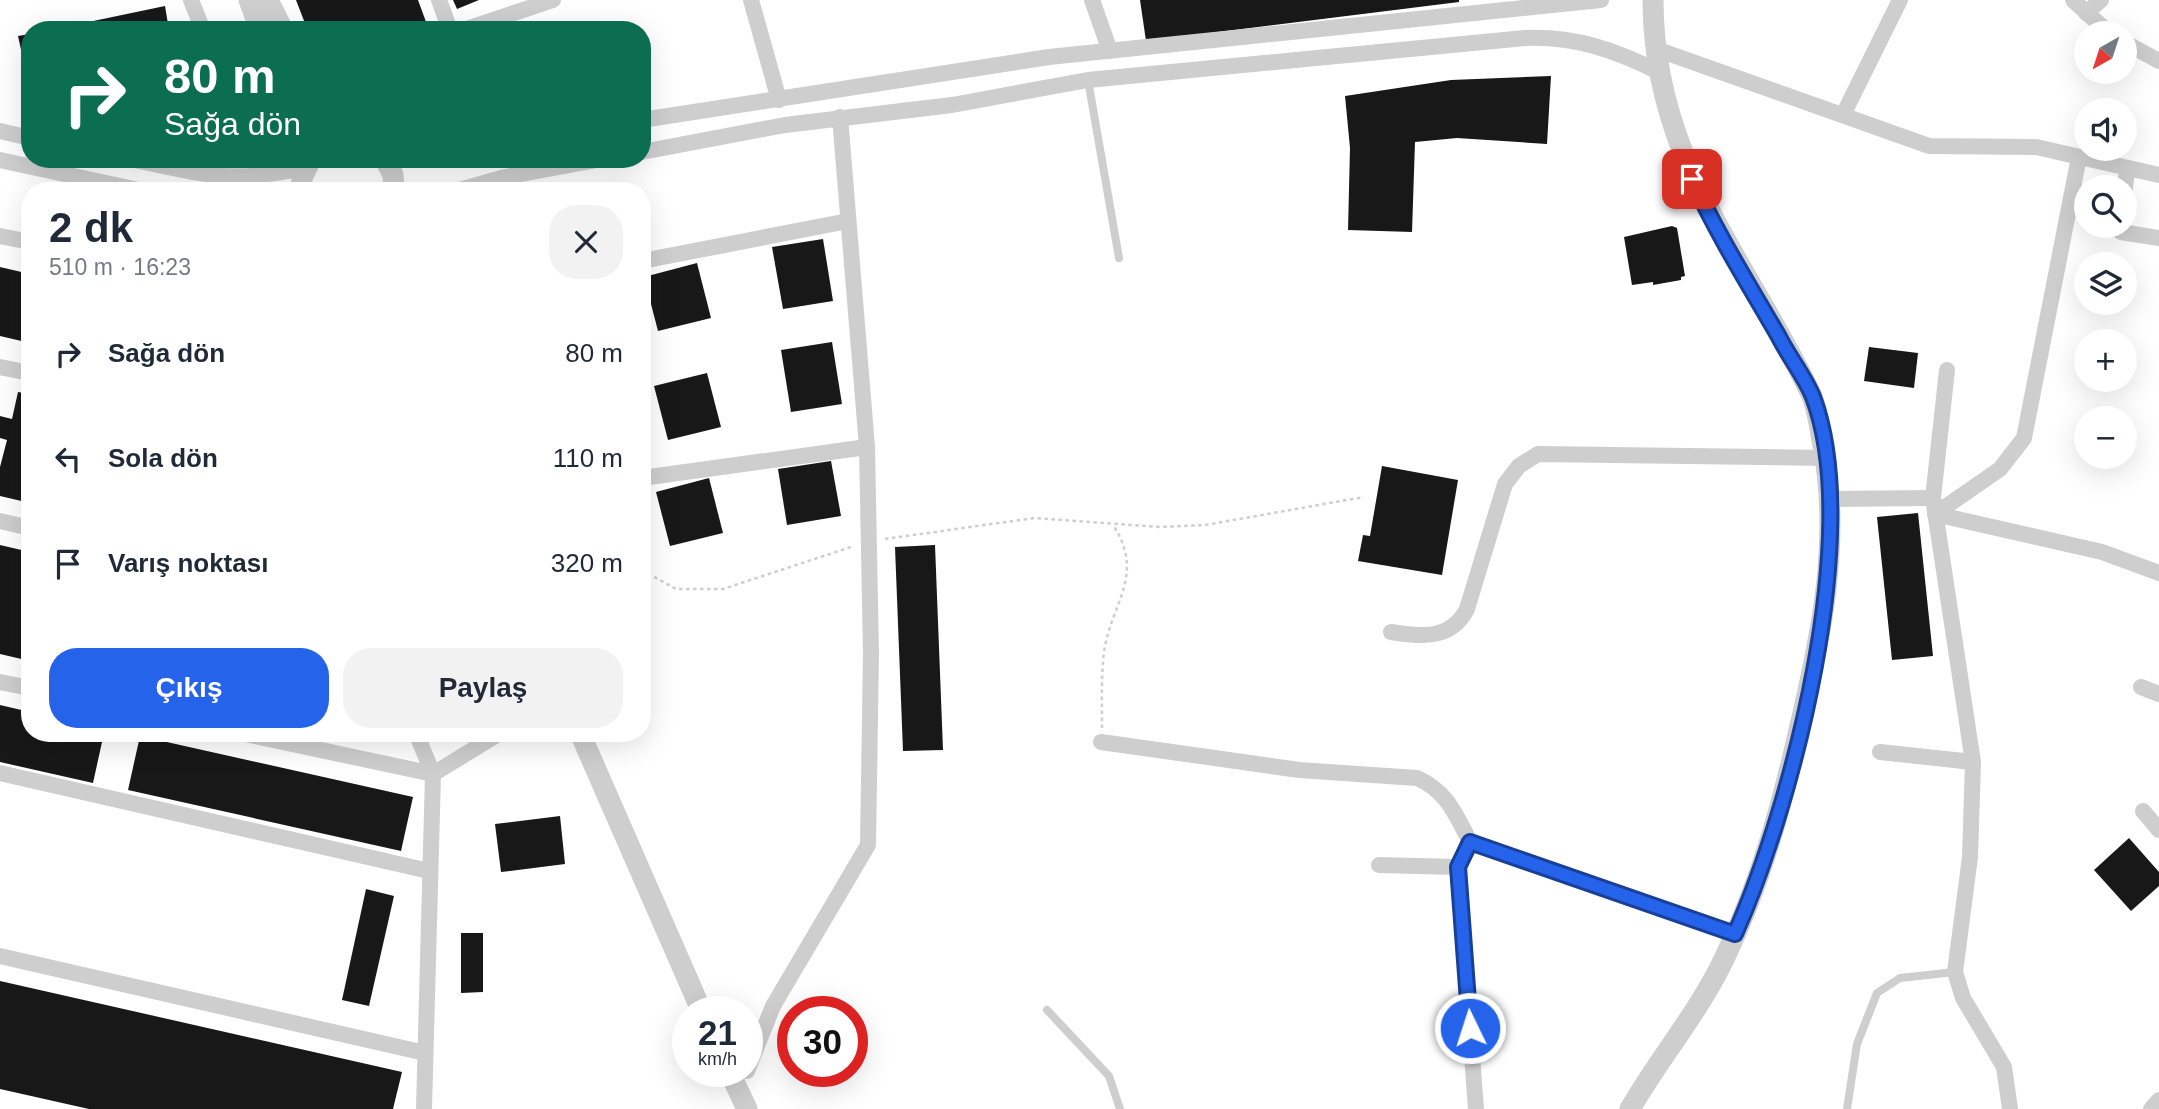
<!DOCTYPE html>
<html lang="tr">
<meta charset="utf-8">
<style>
:root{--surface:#fff;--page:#f2f2f3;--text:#1f2937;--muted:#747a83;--accent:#2563eb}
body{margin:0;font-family:Arial,sans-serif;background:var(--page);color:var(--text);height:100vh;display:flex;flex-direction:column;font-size:26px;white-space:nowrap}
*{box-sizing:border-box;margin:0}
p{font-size:23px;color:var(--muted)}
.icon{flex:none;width:38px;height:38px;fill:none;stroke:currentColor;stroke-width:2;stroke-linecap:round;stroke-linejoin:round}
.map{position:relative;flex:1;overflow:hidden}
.sheet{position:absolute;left:21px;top:182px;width:630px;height:560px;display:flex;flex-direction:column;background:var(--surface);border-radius:28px;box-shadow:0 7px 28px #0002}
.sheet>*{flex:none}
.banner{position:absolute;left:21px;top:21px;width:630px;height:147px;border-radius:28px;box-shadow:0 7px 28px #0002;background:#0b6e4f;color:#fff;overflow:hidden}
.needle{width:46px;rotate:219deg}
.buttons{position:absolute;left:2074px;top:21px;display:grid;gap:14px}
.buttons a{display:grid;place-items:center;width:63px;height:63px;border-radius:50%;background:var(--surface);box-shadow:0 7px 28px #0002;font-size:35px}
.speed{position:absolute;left:672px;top:996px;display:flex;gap:14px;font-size:35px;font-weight:700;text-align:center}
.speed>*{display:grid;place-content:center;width:91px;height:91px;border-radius:50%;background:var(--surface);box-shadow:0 7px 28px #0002;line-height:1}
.speed small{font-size:18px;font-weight:400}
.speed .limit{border:10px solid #d22;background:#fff;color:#111}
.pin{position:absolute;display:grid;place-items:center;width:60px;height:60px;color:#fff;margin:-30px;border-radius:14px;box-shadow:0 4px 10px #0006}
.me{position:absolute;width:77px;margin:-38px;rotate:356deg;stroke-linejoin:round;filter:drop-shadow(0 0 5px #0008)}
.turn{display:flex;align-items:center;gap:24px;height:147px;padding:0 28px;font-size:32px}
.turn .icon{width:91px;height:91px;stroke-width:2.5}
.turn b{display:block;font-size:49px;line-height:60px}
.round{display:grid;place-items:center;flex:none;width:74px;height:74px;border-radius:28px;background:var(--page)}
.head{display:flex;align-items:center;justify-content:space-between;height:119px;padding:0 28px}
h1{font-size:42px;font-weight:700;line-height:52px}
.primary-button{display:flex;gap:14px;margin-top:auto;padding:14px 28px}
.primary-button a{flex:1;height:80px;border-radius:28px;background:var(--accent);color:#fff;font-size:28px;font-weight:700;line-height:80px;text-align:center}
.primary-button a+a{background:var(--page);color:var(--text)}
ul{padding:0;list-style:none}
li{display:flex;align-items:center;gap:21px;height:105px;padding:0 28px}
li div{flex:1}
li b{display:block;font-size:26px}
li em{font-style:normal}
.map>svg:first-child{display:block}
.building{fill:#181818}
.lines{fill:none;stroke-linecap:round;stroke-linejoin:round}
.path{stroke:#cecece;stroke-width:2.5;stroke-dasharray:3.5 3.5;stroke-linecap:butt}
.service{stroke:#cecece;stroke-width:8}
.minor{stroke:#cecece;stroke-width:16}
.tertiary{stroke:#cecece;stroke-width:21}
.route-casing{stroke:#184099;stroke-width:18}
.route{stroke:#2563eb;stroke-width:12}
</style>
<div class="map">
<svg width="2159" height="1109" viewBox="0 0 2159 1109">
<rect width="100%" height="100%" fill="#fff"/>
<g class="building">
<path d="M296,0H418L429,30H321L317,21L306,26Z"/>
<path d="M453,0H479L457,9Z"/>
<path d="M1140,0H1459V2L1146,41Z"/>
<path d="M165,6L169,30H55V29Z"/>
<path d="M30,34V86H29L18,36Z"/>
<path d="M1551,76L1547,144L1457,138L1415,142L1412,232L1348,230L1350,148L1345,96L1451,80Z"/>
<path d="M1672,226L1677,228L1685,276L1681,277V280L1653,285V282L1632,285L1624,237Z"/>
<path d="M823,239L833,301L783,309L772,247Z"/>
<path d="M697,263L711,318L658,331L644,277Z"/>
<path d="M0,267L30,274V343L0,336Z"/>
<path d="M832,342L842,404L791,412L781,350Z"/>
<path d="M1869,347L1918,353L1914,388L1864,381Z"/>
<path d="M707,373L721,427L668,440L654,386Z"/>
<path d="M18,392L30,394V503L0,496V467L7,440L0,438V416L12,419Z"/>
<path d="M831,461L841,516L787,525L778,469Z"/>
<path d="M1382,466L1458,480L1442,575L1358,561L1363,535L1370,536Z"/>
<path d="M709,478L723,533L670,546L656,492Z"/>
<path d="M1918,513L1933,656L1892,660L1877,517Z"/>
<path d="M0,545L30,552V661L0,654Z"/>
<path d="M935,545L943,750L903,751L895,547Z"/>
<path d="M0,705L30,712V733H104L93,783L0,762Z"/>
<path d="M354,733H378L377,740Z"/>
<path d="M140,736L413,797L401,851L128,790Z"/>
<path d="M560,816L565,864L501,872L495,824Z"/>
<path d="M2129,838L2159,872V886L2131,911L2094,870Z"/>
<path d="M366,889L394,896L369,1006L342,1000Z"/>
<path d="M461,933H483V992L461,993Z"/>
<path d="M0,981L402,1072L393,1109H89L0,1089Z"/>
</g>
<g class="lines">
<g class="path">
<path d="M885,539L1034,518L1160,527L1205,525L1364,497"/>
<path d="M642,570L676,589H723L851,547"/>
<path d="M1102,728C1102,703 1101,677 1104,652C1111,603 1146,575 1113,525"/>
</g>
<g class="service">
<path d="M1088,80L1119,258"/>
<path d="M1047,1010L1109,1076L1120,1109"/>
<path d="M1847,1109L1857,1044L1877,993L1900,978L1955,972"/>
</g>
<g class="minor">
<path d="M191,0L203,30"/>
<path d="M439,0L450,30"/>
<path d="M751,0L779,100"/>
<path d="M1092,0L1110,51"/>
<path d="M2073,0L2109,33"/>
<path d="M2086,13L2101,0"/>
<path d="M463,30L553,0"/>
<path d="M2124,42L2159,61"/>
<path d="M1656,49L1929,146L2036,147L2159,175"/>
<path d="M1843,115L1900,0"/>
<path d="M642,120L1049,57L1601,0"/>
<path d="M0,131L30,138"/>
<path d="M642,152L785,125L952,105L1088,80L1525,38C1575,36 1615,50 1659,72"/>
<path d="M130,159C202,174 232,185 306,167"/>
<path d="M0,160L143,191"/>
<path d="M456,191L505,177L602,159"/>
<path d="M2124,198L2127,169"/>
<path d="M2122,226L2121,232L2159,238"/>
<path d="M0,236L30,242"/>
<path d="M642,261L848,221"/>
<path d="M0,367L30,373"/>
<path d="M1947,370L1933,498L1973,762L1970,857L1955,972L1963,998L2004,1067L2010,1109"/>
<path d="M642,478L867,447"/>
<path d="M1829,499L1933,498"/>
<path d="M1935,514L2000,469L2024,438L2079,157"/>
<path d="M1935,514L2102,552L2159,573"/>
<path d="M0,521L30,528"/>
<path d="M1391,632C1421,637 1451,640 1467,609L1505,484L1519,466L1538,454L1825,458"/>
<path d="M0,682L30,688"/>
<path d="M2141,687L2159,694"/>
<path d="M241,733L433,774L500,733"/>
<path d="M416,733L433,774L424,1109"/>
<path d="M1101,742L1299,770L1417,778C1447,791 1456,815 1470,842L1735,934"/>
<path d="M1880,752L1973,762"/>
<path d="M0,773L429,871"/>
<path d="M2143,811L2159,830"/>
<path d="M1470,842L1458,867L1476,1109"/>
<path d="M1379,865L1458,867"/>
<path d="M0,956L425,1053"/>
<path d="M747,1071L773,1006L868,845L871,653L867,447L840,117"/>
<path d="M2151,1109L2159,1100"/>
</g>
<g class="tertiary">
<path d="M249,0L260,30"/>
<path d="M268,0L283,30"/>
<path d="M385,159L393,175L394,191"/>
<path d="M301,191L302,178L311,159"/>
<path d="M580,733L702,1012"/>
<path d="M729,1071L747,1109"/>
<path d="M1630,1109C1660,1057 1699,1012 1725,957C1760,884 1781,809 1799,730C1821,637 1841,542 1823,446C1820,430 1818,410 1811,394C1746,259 1653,160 1653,0"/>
</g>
</g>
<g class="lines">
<g class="route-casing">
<path id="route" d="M1470,1028L1458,867L1470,842L1735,934C1792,806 1864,532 1813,397C1805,377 1789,357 1779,337C1749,285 1717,234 1692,179"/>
</g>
<use href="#route" class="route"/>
</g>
</svg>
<div class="buttons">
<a><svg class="needle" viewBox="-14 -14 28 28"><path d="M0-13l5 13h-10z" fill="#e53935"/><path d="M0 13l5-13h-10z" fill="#747a83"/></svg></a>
<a><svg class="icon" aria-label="sound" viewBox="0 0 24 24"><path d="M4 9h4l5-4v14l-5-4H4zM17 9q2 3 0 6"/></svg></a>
<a><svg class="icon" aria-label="search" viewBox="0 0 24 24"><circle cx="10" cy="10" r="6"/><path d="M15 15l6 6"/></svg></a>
<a><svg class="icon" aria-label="layers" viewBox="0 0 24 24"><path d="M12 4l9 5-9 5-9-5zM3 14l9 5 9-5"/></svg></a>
<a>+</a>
<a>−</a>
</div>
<div class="speed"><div>21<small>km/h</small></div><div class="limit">30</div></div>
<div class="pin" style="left:1692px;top:179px;background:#d93025"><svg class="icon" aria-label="arrive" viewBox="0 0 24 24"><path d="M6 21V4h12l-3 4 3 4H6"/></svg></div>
<svg class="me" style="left:1470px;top:1028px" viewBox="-20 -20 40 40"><circle r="17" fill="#2563eb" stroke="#fff" stroke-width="3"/><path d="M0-11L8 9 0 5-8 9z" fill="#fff"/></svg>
<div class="banner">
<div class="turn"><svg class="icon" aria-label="right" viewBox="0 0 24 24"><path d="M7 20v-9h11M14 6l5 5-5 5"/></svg><div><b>80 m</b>Sağa dön</div></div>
</div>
<section class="sheet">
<div class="head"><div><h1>2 dk</h1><p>510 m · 16:23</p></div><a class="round"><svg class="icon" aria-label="close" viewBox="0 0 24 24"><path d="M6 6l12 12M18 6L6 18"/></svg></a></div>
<ul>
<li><svg class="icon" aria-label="right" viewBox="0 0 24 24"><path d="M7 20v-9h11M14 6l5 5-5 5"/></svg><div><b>Sağa dön</b></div><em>80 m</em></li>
<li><svg class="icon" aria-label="left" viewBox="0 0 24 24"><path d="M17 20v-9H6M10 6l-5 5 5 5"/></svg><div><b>Sola dön</b></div><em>110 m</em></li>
<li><svg class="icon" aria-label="arrive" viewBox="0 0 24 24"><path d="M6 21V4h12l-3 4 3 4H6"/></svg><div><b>Varış noktası</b></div><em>320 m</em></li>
</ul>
<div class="primary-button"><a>Çıkış</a><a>Paylaş</a></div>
</section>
</div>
